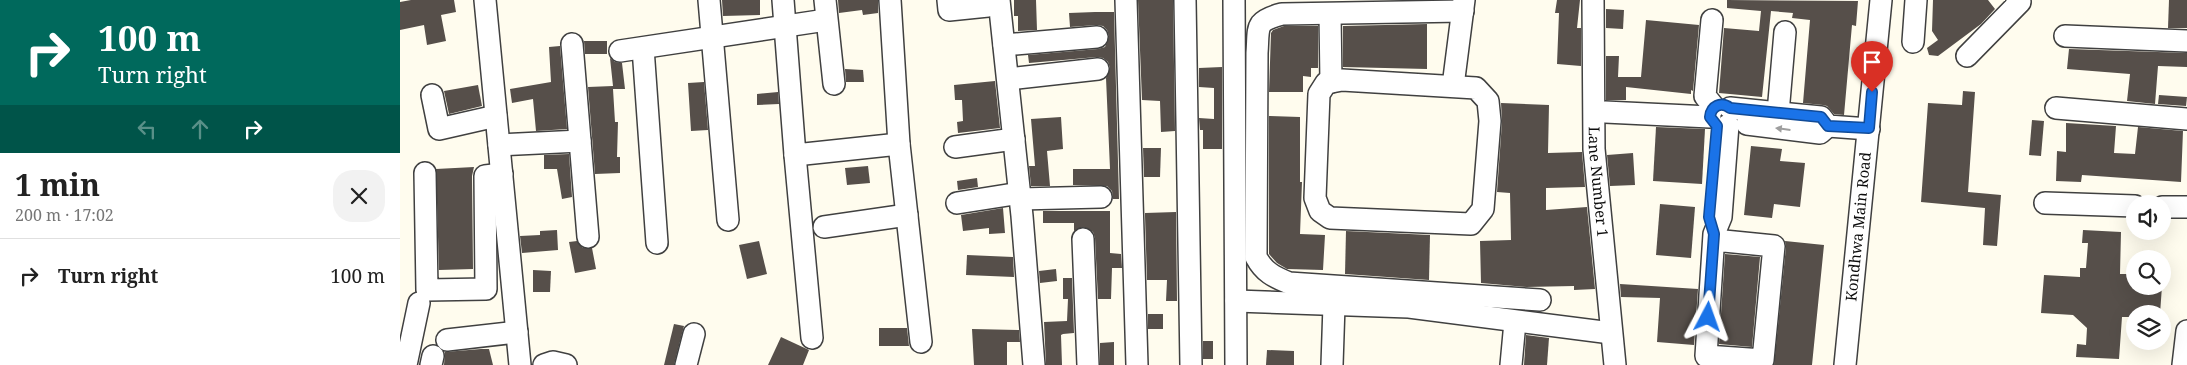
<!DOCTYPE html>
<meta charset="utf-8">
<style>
:root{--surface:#fff;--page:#f2f2f2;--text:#222;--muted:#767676;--line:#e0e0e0}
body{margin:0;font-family:"Noto Serif",serif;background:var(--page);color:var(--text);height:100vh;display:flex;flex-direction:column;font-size:19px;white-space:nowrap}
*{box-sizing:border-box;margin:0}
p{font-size:16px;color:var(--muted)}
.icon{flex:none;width:28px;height:28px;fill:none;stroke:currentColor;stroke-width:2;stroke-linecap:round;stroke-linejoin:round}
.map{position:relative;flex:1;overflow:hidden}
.side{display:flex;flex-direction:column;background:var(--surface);width:400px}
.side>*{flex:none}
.banner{background:#00695c;color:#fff;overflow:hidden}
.buttons{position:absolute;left:1726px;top:195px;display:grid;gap:10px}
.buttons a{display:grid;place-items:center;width:45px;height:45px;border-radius:50%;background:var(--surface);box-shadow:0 5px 20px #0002;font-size:25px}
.pin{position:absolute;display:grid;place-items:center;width:42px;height:42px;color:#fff;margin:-51px -21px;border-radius:50% 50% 50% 0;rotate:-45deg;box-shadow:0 0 5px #0007}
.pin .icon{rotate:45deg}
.me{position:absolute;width:55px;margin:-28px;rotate:4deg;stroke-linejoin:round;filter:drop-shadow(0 0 4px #0008)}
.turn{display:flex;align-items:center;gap:18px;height:105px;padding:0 15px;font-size:22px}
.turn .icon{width:65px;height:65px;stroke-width:2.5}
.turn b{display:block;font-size:35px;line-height:42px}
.lanes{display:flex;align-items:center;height:48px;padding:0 15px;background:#0003;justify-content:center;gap:25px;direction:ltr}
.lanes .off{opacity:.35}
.round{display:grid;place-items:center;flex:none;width:52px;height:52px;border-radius:20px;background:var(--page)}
.head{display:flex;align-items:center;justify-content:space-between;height:85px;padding:0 15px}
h1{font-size:30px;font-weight:700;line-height:38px}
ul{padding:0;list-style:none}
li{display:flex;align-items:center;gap:15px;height:75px;padding:0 15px;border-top:1px solid var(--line)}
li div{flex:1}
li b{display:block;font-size:19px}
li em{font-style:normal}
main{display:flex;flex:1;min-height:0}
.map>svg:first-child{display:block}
.building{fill:#564f4a}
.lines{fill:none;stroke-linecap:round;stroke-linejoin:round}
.minor-casing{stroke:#404040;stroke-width:24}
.minor{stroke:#fff;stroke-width:21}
.oneway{fill:#9e9e9e}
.route-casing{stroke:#114b97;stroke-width:12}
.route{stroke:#1a73e8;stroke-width:9}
.labels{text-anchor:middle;stroke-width:5;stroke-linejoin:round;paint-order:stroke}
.street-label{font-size:15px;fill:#0d0d0d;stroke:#fff}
</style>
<main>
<section class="side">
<div class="banner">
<div class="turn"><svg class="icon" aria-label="right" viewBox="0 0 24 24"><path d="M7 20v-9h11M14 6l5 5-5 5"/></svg><div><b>100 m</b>Turn right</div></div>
<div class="lanes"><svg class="icon off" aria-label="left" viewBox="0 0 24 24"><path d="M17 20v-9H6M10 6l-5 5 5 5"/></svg><svg class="icon off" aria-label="ahead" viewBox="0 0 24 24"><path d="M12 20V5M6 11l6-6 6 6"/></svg><svg class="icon" aria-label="right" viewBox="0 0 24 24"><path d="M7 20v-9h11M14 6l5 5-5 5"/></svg></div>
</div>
<div class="head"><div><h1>1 min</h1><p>200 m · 17:02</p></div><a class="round"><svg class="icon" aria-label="close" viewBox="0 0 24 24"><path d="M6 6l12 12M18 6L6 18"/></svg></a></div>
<ul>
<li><svg class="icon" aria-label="right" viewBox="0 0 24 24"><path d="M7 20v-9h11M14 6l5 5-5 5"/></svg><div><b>Turn right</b></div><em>100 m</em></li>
</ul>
</section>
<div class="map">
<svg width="1787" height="365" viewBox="0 0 1787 365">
<rect width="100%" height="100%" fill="#fffcee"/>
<g class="building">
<path d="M11,0H54L56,12L41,15L46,41L27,45L24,25L0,30V2Z"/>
<path d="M322,0H360V15L323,16Z"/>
<path d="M438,0H478V13L463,15L462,10L439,13Z"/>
<path d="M614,0H636L637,30L618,31V16H614Z"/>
<path d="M738,0H773L775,131L761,132L760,101L742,100Z"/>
<path d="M1157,0H1180L1177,28H1181V66L1157,64L1159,13H1155Z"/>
<path d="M1327,0L1458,1L1456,26L1452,25L1444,115L1434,114L1427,106L1423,105L1403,103L1410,20L1392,18L1393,13L1371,11L1362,97L1319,93L1324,28L1359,31L1361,11L1327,8Z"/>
<path d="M1533,0H1588L1595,9L1581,24L1538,56L1529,55L1527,48L1538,40L1532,31Z"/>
<path d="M1769,0H1787V28H1768Z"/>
<path d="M1206,9L1224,10L1223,29L1206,28Z"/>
<path d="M695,12H714L719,199H713L712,191L707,186L673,185V169H710L706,78L710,68L708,62L703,58L697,57L629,63L628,55L698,49L705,47L709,36L707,30L703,26L696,25L670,27L669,13Z"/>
<path d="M1246,20L1299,25L1293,91L1291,90V94L1226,87V100H1206V56H1219L1218,77H1241Z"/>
<path d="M1027,24V69L943,67V26Z"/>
<path d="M884,26H918V68H911V77L903,76V92H869L871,33L873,30Z"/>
<path d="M184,41H207V54H185Z"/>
<path d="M160,46L167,129L136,131L133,99L112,103L110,89L151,82L149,47Z"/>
<path d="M1669,49L1787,53V67L1758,66L1755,104L1727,101L1730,74L1667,69Z"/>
<path d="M210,58L215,62L222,63L225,89H213L215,122H218L217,157H220V173L195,174L188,87L213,86Z"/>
<path d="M822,67V149H803V130H800L799,118L814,119V88L799,87V68Z"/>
<path d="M445,69L463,70L464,82H446Z"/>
<path d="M595,81L600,128L558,133L557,122L563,121L562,100H555L554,85Z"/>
<path d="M304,82L308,130L291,131L288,83Z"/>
<path d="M78,85L82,106L49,114L44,91Z"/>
<path d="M1563,91L1575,92L1568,192L1601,195L1597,246L1583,245L1585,208L1521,202L1528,103L1562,105Z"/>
<path d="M378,92L379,104L357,105V94Z"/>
<path d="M1759,95L1787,97L1786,106L1758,104Z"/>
<path d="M1101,103L1149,105L1148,153L1182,152L1185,187L1146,188V210L1187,207L1195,289L1174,290V286L1126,287L1081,283L1080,241L1111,240L1110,193L1097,192L1102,122Z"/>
<path d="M869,116L900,117V182H902L900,234L925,235L923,270L887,269L877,263L869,254Z"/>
<path d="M661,117L663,149L647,151L650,186H631L629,166H635L631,119Z"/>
<path d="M1632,120L1644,121L1641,156L1629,155Z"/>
<path d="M1666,123L1716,126L1714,153L1735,154L1738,127L1783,131L1781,182L1682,175L1681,182L1656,181L1657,151L1666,152Z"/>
<path d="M1256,127L1305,129L1302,184L1253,181Z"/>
<path d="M1351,146L1382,149L1380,161L1405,163L1400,207L1374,204L1372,218L1344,215Z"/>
<path d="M743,148H761L760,177H744Z"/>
<path d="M1233,153L1235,185L1210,186L1207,155Z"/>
<path d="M169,154L172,197L162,199L157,169H144V155Z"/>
<path d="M468,166L470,183L447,185L445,168Z"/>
<path d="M74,167L72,176L73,269L39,270L36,169Z"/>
<path d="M577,178L578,187L558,190L557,181Z"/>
<path d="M1260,204L1295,207L1291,258L1256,255Z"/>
<path d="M603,208L605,233L589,234V228L563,231L561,215Z"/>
<path d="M643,211H710V253L721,254L722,268H712L711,299H698L695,238L693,232L683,227L674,231V223H643Z"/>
<path d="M776,212L777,301H766L767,280H747L745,216V213Z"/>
<path d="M157,230L158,250L122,253L120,236L140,235V231Z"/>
<path d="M1683,230L1721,232L1720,274H1735V286H1762L1760,314H1735V317H1722L1719,359L1676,357L1677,344L1686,345L1687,328L1673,315L1641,313L1644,275L1680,277V268H1686L1688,243H1682Z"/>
<path d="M946,231L1030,235L1029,280L945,274Z"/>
<path d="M177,241L183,248H192L196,269L175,273L169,242Z"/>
<path d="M359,241L367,274L347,279L339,245Z"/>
<path d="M1385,241L1424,245L1412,365H1374L1386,247Z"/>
<path d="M1325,254L1360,257L1352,347L1319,344Z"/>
<path d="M567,255L613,257L614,277L566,275Z"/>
<path d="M656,269L657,281L640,283L639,271Z"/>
<path d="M133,270L151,271L150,292H133Z"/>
<path d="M663,278H672L674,333L663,334L661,335L662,365H646L644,322L667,321L668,299H663Z"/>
<path d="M1220,284L1298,289L1294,345L1257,342L1260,298L1221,297Z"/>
<rect x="748" y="314" width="15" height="15"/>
<path d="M274,324L284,326L274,365H264Z"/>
<path d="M479,328H507L509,346H479Z"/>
<path d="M572,329L619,330L620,342H607V365H574Z"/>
<path d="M1126,335L1149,338L1147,365H1124Z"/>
<path d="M381,337L409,350L403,365H368Z"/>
<rect x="803" y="341" width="10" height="18"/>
<path d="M714,342V365H700V343Z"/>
<path d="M81,349H89L93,365H44L45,352Z"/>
<path d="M867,350L894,351V365H866Z"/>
</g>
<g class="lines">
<g class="minor-casing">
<g id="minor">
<path d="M85,0L120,365"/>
<path d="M309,0L328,220"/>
<path d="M383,0L395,155L499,144"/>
<path d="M425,0L434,84"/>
<path d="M490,0L499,144L521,342"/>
<path d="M548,0L549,10L588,6V0"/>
<path d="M599,0L622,216L634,365"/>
<path d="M726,0L737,365"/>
<path d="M785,0L791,365"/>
<path d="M834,0L836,365"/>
<path id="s1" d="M1193,0L1194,149L1215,365"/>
<path d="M1063,11L882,14C854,21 859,27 857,53L856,257C864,272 874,277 889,283L1140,300"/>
<path d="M930,14L931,82"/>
<path d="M1312,20L1305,96L1314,107"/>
<path d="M1665,36L1787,41"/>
<path d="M1513,42L1516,0"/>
<path d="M172,44L188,237"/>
<path d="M604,45L697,37"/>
<path d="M243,48L257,243"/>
<path d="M220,51L426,20"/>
<path d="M1567,56L1620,2L1617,0"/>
<path d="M608,79L698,69"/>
<path d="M942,80L1076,88L1088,101L1090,121L1083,209L1071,224L930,218L920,211L915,198L919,94L926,83Z"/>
<path d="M1053,86L1064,0"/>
<path d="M32,95L39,129L96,116"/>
<path d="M1330,108L1421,117L1428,126L1469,129"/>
<path d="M1656,108L1787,119"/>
<path d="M1205,112L1310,117"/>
<path d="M1378,113L1385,32"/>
<path d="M1347,124L1420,133L1428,126"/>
<path d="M99,145L180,141"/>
<path d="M555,147L614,139"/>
<path d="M395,155L412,338"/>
<path d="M25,173L27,290L86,289L85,176L102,174"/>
<path d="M620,199L701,197"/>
<path d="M557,203L620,193"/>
<path d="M1645,203L1735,206"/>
<path d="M1762,207H1787"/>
<path d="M424,227L507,215"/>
<path d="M683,239L688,365"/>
<path d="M1314,240L1374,246L1363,360L1306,356L1314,234L1321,217L1328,125"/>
<path d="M836,301L1009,307L1211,333"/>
<path d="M47,340L117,332"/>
<path d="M6,365L19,303"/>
<path d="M31,365L33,356"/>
<path d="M144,365L153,362L166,365"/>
<path d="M286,365L294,334"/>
<path d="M932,365L934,305"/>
<path d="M1111,365L1115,322"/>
<path id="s2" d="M1445,365L1481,0"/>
<path d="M1783,365L1787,331"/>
</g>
</g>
<use href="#minor" class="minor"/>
</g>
<defs><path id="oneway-solid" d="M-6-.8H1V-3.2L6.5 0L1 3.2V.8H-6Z" transform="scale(1.25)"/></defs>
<use class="oneway" href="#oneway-solid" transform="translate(1383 129) rotate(-173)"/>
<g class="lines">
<g class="route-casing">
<path id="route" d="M1308,317L1314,234L1309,217L1317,126L1310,117C1311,106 1321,101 1330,108L1421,117L1428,126L1469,128L1472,92"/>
</g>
<use href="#route" class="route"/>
</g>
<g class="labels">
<g class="street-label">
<text dy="5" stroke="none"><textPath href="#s1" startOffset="182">Lane Number 1</textPath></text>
<text dy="5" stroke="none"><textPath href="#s2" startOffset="139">Kondhwa Main Road</textPath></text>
</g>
</g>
</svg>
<div class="buttons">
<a><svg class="icon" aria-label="sound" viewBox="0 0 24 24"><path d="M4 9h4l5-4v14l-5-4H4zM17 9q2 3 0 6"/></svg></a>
<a><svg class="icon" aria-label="search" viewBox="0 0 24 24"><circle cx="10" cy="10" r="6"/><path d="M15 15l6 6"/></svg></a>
<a><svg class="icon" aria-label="layers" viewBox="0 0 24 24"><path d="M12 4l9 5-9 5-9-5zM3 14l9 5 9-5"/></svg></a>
</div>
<div class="pin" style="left:1472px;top:92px;background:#d93025"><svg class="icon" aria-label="arrive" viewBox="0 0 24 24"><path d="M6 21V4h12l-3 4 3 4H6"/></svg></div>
<svg class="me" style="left:1308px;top:317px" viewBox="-20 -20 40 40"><path d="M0-17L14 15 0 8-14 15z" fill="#1a73e8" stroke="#fff" stroke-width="4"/></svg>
</div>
</main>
